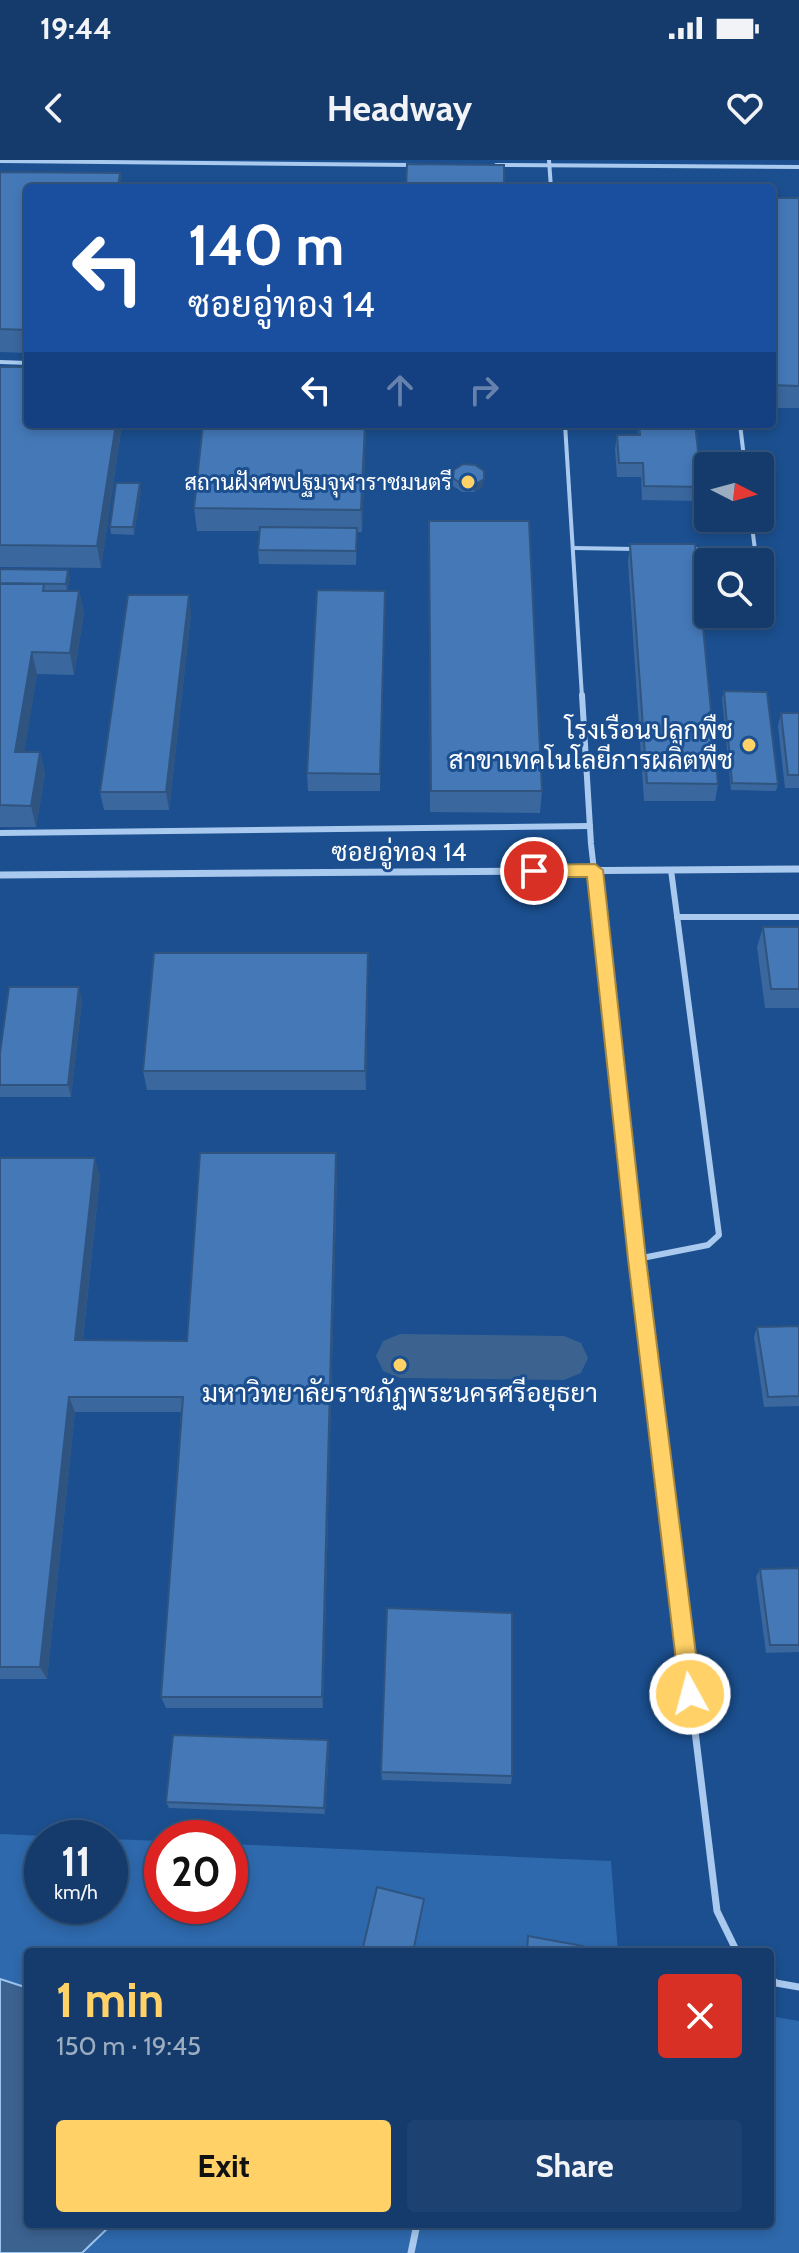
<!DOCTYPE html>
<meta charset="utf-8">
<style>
:root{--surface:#143b6b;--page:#1d4271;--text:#f1f3f6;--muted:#9dadc1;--line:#33557e;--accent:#ffd166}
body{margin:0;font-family:Cabin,Sarabun,sans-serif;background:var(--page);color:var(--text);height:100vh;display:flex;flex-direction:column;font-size:30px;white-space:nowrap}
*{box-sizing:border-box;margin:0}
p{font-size:26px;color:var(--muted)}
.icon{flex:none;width:44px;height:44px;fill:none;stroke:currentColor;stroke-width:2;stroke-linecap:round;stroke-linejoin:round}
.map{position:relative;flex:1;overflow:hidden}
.panel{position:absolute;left:24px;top:1788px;width:750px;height:280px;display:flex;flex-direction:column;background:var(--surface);border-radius:8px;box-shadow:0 4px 12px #0003,0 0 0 2px var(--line)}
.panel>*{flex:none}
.top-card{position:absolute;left:24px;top:24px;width:752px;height:244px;border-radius:8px;box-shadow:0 4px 12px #0003,0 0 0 2px var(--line);background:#1a4fa0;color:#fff;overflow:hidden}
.needle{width:52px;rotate:96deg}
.fabs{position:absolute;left:694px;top:292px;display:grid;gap:16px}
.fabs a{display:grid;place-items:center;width:80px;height:80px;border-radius:8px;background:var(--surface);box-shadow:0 4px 12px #0003,0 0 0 2px var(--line);font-size:40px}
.speed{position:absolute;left:24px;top:1660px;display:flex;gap:16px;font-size:40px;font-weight:700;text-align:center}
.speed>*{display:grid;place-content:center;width:104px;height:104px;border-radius:50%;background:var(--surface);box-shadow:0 4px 12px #0003,0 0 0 2px var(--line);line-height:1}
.speed small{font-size:20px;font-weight:400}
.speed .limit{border:12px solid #d22;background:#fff;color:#111}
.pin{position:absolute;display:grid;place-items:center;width:68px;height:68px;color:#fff;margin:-34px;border:4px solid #fff;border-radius:50%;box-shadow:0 2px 8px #0007}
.me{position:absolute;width:88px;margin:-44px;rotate:353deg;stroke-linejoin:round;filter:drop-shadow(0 0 6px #0008)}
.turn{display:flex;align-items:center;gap:28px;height:168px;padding:0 32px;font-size:36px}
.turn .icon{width:104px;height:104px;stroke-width:2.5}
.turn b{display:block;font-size:56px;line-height:68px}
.lanes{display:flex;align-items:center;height:76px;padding:0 32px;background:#0003;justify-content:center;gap:40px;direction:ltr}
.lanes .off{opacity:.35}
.round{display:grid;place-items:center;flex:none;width:84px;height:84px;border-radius:8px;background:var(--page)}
.overview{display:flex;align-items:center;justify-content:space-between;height:136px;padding:0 32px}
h1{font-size:48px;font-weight:700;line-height:60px;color:var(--accent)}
.button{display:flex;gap:16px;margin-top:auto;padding:16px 32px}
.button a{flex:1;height:92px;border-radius:8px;background:var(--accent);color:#111;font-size:32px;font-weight:700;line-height:92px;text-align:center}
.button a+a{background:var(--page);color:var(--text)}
.status{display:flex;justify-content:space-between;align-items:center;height:56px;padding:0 40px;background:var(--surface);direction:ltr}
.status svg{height:22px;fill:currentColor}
header{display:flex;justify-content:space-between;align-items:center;height:104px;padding:0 32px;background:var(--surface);font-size:36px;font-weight:700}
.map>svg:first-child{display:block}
.green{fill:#2e69ad}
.water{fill:#3c6290;stroke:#9cc4f0;stroke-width:2}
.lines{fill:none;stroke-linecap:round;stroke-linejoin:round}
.canal{fill:#3c6290;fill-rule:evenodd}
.service-far2{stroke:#a9c9ee;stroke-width:4}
.service-far1{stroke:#a9c9ee;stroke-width:6}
.service{stroke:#a9c9ee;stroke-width:7}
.minor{stroke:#a9c9ee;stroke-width:7}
.wall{fill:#3a679d}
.shaded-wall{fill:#305480}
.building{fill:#4478b7;stroke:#305480;stroke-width:2}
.route{fill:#ffd166;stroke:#a68842;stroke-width:2}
.poi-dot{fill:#ffd166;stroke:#1b4f8f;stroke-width:3}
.labels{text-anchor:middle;stroke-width:6;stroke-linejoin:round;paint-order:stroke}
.far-poi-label{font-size:22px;fill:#fff;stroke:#1b4f8f;text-anchor:end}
.poi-label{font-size:26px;fill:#fff;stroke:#1b4f8f;text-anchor:end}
.street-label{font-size:26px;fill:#fff;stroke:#1b4f8f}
</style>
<div class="status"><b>19:44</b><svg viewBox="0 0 49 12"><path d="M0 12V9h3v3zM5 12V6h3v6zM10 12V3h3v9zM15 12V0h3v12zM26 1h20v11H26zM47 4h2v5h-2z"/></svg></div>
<header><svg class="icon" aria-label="back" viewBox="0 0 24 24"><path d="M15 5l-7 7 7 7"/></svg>Headway<svg class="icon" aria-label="heart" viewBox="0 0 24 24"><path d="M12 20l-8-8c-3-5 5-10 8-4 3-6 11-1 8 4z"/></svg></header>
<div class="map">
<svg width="799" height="2093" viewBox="0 0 799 2093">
<rect width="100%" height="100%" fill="#1b4f8f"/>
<path class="green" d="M0,1674L93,1678H42V1746H110V1679L162,1681V1746H230V1684L611,1701L618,1792H28V2064H770V1856L799,1861V2093H0Z"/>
<path class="water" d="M0,1819L28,1828V2064H112L82,2093H0Z"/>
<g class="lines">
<path class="canal" d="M400,1174L564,1176L581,1183L588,1198L581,1213L564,1220L400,1218L383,1211L376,1196L383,1181Z"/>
<g class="service-far2">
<path d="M549,0L551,28"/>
<path d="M0,1L412,5"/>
<path d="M496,5L799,7"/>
<path d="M0,202L28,203"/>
<path d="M565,264L582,537"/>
<path d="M740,264L745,306"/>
<path d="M573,388L636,389"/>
<path d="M691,389L755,390L751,358"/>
</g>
<g class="service-far1">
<path d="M582,535L591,684L652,1221"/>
<path d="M0,673L590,666"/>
<path d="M677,757H799"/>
<path d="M637,1099L708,1085L719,1075L671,710"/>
</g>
<g class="service">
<path d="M652,1219L717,1751L737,1792"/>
<path d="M770,1818L776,1823L799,1827"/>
<path d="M411,2093L417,2064"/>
</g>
<path class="minor" d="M0,715L799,709"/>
</g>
<g class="wall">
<path d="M0,12L120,13L122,28H28V193L0,192Z"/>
<rect x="772" y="38" width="27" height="210"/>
<path d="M0,207L28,264H122L101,408L0,407Z"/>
<path d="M203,264H366L362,372H357L356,405L259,404L258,390L260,371H197L194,348Z"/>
<path d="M637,264H695L702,327L699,341L642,340L641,317H617L615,289L617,275H638Z"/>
<path d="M484,311L483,326L474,332H462L453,326V318Z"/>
<path d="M141,331L134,375L111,374L110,367Z"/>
<path d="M429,384L542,631L540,653L430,652Z"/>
<path d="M630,384L718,624L715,641H644L628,402Z"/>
<path d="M0,409L70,418L67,431H79L84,453L74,515L37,514L24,592H40L45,614L36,667H0Z"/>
<path d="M385,450L380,631H308L307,613Z"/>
<path d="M191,454L169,650H104L100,632Z"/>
<path d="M724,531L778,624L776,631L731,630L722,538Z"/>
<path d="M781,553H799V628H785L778,566Z"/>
<path d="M763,767H799V848H765L757,787Z"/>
<path d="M368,813L366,930H147L143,911Z"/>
<path d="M82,840L71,937H0V893Z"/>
<path d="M0,998L100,1016L83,1180L187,1181L337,1011L323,1548H166L161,1537L181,1252H75L47,1519H0Z"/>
<path d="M799,1166V1246L764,1247L754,1177L757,1167Z"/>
<path d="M799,1408V1492L766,1493L756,1417L760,1409Z"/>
<path d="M328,1580L329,1587L325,1654L169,1648L166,1642Z"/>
<path d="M381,1612L512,1616L511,1624L382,1620Z"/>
</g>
<g class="shaded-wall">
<path d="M120,13L122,28H118Z"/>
<path d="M116,264H122L101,408L97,386Z"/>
<path d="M365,264H366L362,372L361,350Z"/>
<path d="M484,319L483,326L474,332L475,325Z"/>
<path d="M140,323L141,331L134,375L133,367Z"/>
<path d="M68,410L70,418L67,431L66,424Z"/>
<path d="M79,431L84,453L74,515L70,493Z"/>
<path d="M385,431V450L380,631V614Z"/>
<path d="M189,435L191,454L169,650L166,632Z"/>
<path d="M32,492L37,514L21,613L15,592Z"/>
<path d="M40,592L45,614L36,667L31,646Z"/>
<path d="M368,793V813L366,930L365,911Z"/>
<path d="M79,827L82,840L71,937L68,925Z"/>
<path d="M336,993L337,1011L323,1548L322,1537Z"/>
<path d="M95,998L100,1016L81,1197L75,1180Z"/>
<path d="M69,1237L75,1252L47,1519L40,1507Z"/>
<path d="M328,1580L329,1587L325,1654L324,1648Z"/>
</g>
<g class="building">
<path d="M407,4L504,5V28H406Z"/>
<path d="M0,12L120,13L118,28H28V170L0,169Z"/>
<path d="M207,24L313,27L314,28H203Z"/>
<path d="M772,38H799V226L772,225V99H774L772,88Z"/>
<path d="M0,207H28V264H116L97,386L0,385Z"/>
<path d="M203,264H365L361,350L194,348Z"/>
<path d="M639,264H695L702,327L644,326L643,303H619L617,275H640Z"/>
<path d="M463,304L475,305L484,311V319L475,325L462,324L453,318L454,310Z"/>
<path d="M116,323H140L133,367H110Z"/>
<path d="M429,361H529L542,631H431Z"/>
<path d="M260,367L357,368L356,391L258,390Z"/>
<path d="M630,384H695L718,624L647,623Z"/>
<path d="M0,409L68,410L66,424L0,423Z"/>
<path d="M0,424H44L43,431H79L70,493L32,492L15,592H40L31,646L0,645Z"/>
<path d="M317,430L385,431L380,614L307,613Z"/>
<path d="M128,435H189L166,632H100Z"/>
<path d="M724,531L767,532L778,624L732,623Z"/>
<path d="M781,553H799V615H788Z"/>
<path d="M763,767H799V829H771Z"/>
<path d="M154,793H368L365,911H143Z"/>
<path d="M9,827H79L68,925H0V893Z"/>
<path d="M200,993H336L322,1537H161L183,1237H69L40,1507H0V998H95L75,1180L187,1181Z"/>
<path d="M799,1166V1236L768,1237L757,1167Z"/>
<path d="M799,1408V1485H770L760,1409Z"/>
<path d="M387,1448L512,1453V1616L381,1612Z"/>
<path d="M173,1575L328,1580L324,1648L166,1642Z"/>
<path d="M377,1727L424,1739L413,1792H362Z"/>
<path d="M528,1776L583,1786V1792H527Z"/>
</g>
<path class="route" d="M595,704L603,710L646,1099L701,1534L698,1541L690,1544L683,1541L680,1534L628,1099L587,717H534L526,711L534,705Z"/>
<g class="poi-dot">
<circle cx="468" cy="322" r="8"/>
<circle cx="749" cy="585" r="8"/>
<circle cx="400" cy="1205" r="8"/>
</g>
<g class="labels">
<g class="far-poi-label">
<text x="452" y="330">สถานฝังศพปฐมจุฬาราชมนตรี</text>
</g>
<g class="poi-label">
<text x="733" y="579">โรงเรือนปลูกพืช<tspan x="733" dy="30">สาขาเทคโนโลยีการผลิตพืช</tspan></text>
<text x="400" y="1242" text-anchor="middle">มหาวิทยาลัยราชภัฏพระนครศรีอยุธยา</text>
</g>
<g class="street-label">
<text x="399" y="701">ซอยอู่ทอง 14</text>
</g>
</g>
</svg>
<div class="fabs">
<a><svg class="needle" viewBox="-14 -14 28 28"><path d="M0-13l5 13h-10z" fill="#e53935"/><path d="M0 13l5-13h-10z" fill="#9dadc1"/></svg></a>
<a><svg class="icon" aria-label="search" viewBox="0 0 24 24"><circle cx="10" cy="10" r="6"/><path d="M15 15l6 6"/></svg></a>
</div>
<div class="speed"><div>11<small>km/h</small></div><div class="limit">20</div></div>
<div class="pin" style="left:534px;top:711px;background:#d93025"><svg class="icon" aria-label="arrive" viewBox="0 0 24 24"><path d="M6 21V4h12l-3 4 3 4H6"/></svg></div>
<svg class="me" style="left:690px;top:1534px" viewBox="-20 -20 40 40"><circle r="17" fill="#ffd166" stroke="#fff" stroke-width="3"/><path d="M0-11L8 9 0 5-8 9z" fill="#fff"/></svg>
<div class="top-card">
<div class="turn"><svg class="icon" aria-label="left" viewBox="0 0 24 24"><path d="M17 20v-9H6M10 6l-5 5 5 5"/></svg><div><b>140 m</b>ซอยอู่ทอง 14</div></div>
<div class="lanes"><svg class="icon" aria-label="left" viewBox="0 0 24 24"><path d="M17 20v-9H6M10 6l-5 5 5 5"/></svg><svg class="icon off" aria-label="ahead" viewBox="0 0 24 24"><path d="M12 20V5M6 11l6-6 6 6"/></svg><svg class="icon off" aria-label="right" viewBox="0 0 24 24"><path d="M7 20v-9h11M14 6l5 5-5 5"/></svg></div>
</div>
<section class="panel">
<div class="overview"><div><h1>1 min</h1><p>150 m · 19:45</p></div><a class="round" style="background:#d93025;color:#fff"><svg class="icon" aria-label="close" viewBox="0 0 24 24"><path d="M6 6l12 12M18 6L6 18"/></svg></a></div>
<div class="button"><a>Exit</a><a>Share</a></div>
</section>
</div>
